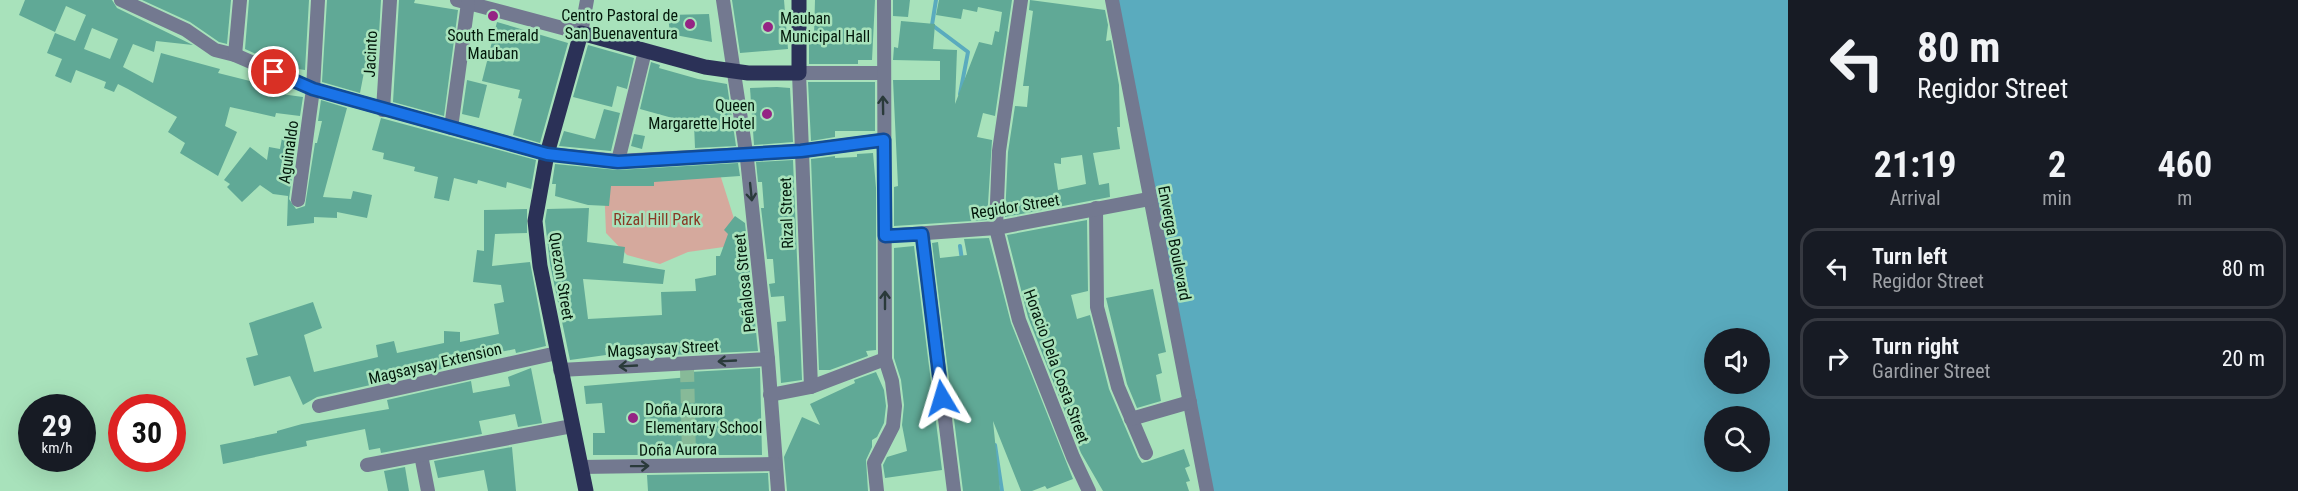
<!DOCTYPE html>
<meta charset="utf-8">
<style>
:root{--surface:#171b24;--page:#20242c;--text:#f1f3f6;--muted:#9ea1a6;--line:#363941}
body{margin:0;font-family:"Roboto Condensed",sans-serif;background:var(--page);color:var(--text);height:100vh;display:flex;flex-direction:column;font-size:22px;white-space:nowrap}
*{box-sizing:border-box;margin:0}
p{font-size:20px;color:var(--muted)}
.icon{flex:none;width:33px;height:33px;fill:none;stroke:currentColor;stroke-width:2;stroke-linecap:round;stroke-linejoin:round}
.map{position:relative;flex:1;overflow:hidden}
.sheet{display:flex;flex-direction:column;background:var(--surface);width:510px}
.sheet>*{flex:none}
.banner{background:#171b24;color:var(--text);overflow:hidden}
.controls{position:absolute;left:1704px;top:328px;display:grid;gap:12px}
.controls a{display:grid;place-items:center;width:66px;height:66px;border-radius:50%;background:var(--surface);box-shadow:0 6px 24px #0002;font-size:30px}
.speed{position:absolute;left:18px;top:394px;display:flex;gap:12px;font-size:30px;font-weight:700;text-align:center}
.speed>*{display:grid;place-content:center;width:78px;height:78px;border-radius:50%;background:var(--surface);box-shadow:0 6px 24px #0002;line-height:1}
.speed small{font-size:15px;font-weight:400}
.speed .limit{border:9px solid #d22;background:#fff;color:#111}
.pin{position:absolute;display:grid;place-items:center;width:51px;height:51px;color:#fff;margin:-26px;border:3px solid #fff;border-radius:50%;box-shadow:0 2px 6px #0007}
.me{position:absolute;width:66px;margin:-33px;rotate:353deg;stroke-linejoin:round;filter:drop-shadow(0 0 4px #0008)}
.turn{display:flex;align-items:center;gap:21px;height:126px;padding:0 30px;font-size:27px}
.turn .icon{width:78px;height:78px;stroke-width:2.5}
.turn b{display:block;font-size:42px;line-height:51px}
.eta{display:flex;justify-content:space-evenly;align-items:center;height:102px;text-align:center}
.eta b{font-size:36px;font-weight:700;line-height:42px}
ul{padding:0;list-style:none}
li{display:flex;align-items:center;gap:18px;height:81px;margin:0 12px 9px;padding:0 18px;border:3px solid var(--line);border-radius:18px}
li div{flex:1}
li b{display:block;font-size:22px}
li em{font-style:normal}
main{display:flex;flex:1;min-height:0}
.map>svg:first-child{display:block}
.green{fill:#d5a99d}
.water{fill:#5aabbe;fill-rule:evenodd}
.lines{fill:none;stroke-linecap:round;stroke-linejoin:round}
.stream{stroke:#5aabbe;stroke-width:4}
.building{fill:#60a996;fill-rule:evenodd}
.minor-tunnel{stroke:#87ba98;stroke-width:14;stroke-dasharray:14 7;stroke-linecap:butt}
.minor{stroke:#737990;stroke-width:14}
.major{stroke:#2b3157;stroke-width:15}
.oneway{stroke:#2a3a3a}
.route-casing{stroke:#114b97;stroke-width:15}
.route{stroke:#1a73e8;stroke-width:10}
.poi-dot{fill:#952484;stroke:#a8e2bb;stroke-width:2}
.labels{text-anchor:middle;stroke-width:5;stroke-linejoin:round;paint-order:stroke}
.poi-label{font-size:16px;fill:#03180b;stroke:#a8e2bb;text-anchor:end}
.street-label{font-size:16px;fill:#03180b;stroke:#a8e2bb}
.park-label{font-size:16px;fill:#883925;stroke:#a8e2bb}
</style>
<main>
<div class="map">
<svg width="1788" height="491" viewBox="0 0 1788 491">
<rect width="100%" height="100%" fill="#a8e2bb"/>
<path class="green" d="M718,168L737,228L738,245L688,252L660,264L627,255L606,233L604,183Z"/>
<path class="water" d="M1118,0H1788V491H1212ZM1714,339H1760V384H1714ZM1714,417H1760V462H1714Z"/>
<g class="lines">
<g class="stream">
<path d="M936,0L932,25L968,52L960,94"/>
<path d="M960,246L962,260"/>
<path d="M995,445L1002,491"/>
</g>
</g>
<g class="building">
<path d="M25,0H112L117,8L193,45L156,41L154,52L133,44L123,67L153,83L161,53L220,69L218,73L282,89L281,94L303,97L300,116L276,113L275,117L230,107L225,126L237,132L218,176L180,153L185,143L168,132L177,117L128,89L118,84L114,92L104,88L106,82L76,70L71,83L55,76L62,59L47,53L55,33L75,41L86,15L66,6L55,32L19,15ZM92,28L118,39L110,59L84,49Z"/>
<path d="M142,0H231L227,44L219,42L190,22Z"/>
<path d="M249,0H309L305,70L285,67L284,63L274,62L245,49Z"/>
<path d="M327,0H381L377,69L365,67L360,93L322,82Z"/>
<path d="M399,0H415L414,3L458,10L444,116L393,102Z"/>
<path d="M732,0H784L788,49L740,53Z"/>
<path d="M815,0H875L872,60H858V64H809V36H814Z"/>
<path d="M893,0H910L908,17L893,16Z"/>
<path d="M939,0H1012L995,116L983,113L977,137L992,140L987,220L894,226V187L898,186L893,80H940V61L893,60L894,47L898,48L901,21L935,24L933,49L957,50L955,104L979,42L992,45L995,31L999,32L1002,12L978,7L977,12L963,9L961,19L936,15Z"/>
<path d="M1030,0L1105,10L1108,25L1106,41L1111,40L1119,85L1120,127H1117L1120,149L1093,153L1099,185L1109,183L1110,197L1005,217L1008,152L1015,106L1027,107L1029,86H1023L1033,11L1029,10ZM1082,155L1086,184L1058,190L1054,163L1061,164V158Z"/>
<path d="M709,14L712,42L670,34L668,15Z"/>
<path d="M497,22L568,43L540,143L513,135L522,99L518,98L520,90L482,81Z"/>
<path d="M588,45L634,58L627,89L617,86L612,107L573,97Z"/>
<path d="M651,62L660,65L659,68L698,79L727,84L736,146L695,148L694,124L640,109Z"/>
<path d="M467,80L487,85L479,118L462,114Z"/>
<path d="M808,82H875V131H835V137L811,141Z"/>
<path d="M777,87L790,88L793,142L754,145L750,88Z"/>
<path d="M321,100L347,108L323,197L351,199L353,191L372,195L367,218L337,212V218L314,217V223L287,226L288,196L273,194L260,185L242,202L227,187L230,184L224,180L250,147L267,160L269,147L280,149L282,138L297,140L289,199L296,209L305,206L315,143H317L322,121H318Z"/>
<path d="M604,109L620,113L611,151L559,146L564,131L595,139Z"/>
<path d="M381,118L536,160L531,189L507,182L506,188L478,180L477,184L454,178L449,201L434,198L438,177L414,171L415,167L383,159L384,153L372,150Z"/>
<path d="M634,134L645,136L642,149L631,146Z"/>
<path d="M873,153L876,188V350L866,351L868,356L830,370H819L811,159L835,156V158L857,157V154Z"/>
<path d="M793,160L802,380L781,383L777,322L786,321L784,296L771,297L769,284L775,283L773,259H767L761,208H764L762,182H758L756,162Z"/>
<path d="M738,163L740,176L654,182V186H611L609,206L588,205L555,196L556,184H552L555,164L618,170Z"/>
<path d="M589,208L587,242L625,247L623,263L665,270L663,284L583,279L588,319L662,315L661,292L696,291L695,279L716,275V256H720L728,234L724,230L735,216L745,223L758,351L629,357V345L605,348L606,355L570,360L550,264L545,221L547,209Z"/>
<path d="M527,209V233L495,234L492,266L530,262L546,346L516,353L515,349L490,354L491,358L317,397L303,405L290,376L254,386L246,358L258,355L249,323L313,302L322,328L304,335L314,372L378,357L376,345L394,341L397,353L444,343V331L460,332V342L499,334L494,304L504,302L501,285L473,282L477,250L484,251V210Z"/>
<path d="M1087,220L1088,291L1071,295L1077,319L1090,315L1109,389L1138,457L1142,463L1149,461L1184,449L1190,466L1185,468L1190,481L1186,482L1189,491H1103L1081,453L1028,317L1007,235Z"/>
<path d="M989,238L1011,323L1073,479L1047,489L1045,486L1032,491H1021L993,421L1000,491H963L932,243L938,242L940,258L967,255L964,239Z"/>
<path d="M914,246L942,470L885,478L883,465L887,457L907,451L902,425L904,405L901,380L894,358V248Z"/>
<path d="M1153,289L1166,352L1158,354L1162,373L1156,375L1161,401L1137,408L1127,384L1106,298Z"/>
<path d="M531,368L542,423L518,427L515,414L479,421L482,434L381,453L380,448L369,450L365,429L306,441L307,446L223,464L220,445L277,433V431L302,424L389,409L387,400L471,381L473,393L510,386L508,377Z"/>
<path d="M760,368L762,455H593V433H605L602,403L586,404L584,386L690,377V372Z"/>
<path d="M876,372L884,390L886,406L884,423L877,437L872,440V447L866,460L868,491H787L784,457L802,417L820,425L810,404L855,383L854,380Z"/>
<path d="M512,447L516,491H488L484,470L438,478L434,461Z"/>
<path d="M405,467L409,491H388L384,471Z"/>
<path d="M768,473L769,491H648L647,475Z"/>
</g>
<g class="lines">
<path class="minor-tunnel" d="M687,368L689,455"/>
<g class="minor">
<path d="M121,0L186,30L215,50L235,55L313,89L547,154L618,161L801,151L884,140"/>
<path d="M457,0L581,33L587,0"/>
<path d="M723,0L747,159L768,359L778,491"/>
<path d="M1021,0L999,151L996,228L1019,320L1073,457L1089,491"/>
<path d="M1112,0L1207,491"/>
<path d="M235,55L240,0"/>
<path d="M383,110L390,0"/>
<path d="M451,128L468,3"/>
<path d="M618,161L645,51"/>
<path d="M298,200L313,89L318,0"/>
<path d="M1096,208L1097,307L1118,387L1146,453"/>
<path d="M922,234L954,491"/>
<path d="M885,236L996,228L1149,199"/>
<path d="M560,370L768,359"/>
<path d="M811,387L799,73H883"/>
<path d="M770,395L811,387L885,359"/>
<path d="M319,406L557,353"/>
<path d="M1131,419L1190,402"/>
<path d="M421,455L428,491"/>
<path d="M367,465L572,426"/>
<path d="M581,467L775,464"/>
<path d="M877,491L874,463L893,426L895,406L892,381L885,359L884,0"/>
</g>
<path class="major" d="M586,491L540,266L535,221L547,154L581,33L705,67L748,73H799V0"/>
</g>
<defs><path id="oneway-shaft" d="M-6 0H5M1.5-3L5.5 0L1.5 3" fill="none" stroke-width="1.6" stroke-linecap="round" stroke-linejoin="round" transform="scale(1.5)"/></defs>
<g class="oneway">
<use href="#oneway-shaft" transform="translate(883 105) rotate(-91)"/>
<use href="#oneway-shaft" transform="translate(751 192) rotate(84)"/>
<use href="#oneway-shaft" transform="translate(885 300) rotate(-90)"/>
<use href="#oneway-shaft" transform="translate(727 361) rotate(177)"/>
<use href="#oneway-shaft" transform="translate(628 366) rotate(177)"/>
<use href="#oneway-shaft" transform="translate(640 466) rotate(-1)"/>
</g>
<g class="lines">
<g class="route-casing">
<path id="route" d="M274,72L313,89L547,154L618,162L801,151L884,140L885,236L922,234L942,398"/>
</g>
<use href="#route" class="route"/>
</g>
<g class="poi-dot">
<circle cx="493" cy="16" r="6"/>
<circle cx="690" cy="24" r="6"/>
<circle cx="768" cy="27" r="6"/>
<circle cx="767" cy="114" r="6"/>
<circle cx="633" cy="418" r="6"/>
</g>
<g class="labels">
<g class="poi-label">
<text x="678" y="21">Centro Pastoral de<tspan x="678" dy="18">San Buenaventura</tspan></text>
<text x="780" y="24" text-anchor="start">Mauban<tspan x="780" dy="18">Municipal Hall</tspan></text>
<text x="493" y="41" text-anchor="middle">South Emerald<tspan x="493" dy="18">Mauban</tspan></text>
<text x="755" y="111">Queen<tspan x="755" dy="18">Margarette Hotel</tspan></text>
<text x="645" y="415" text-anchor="start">Doña Aurora<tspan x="645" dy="18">Elementary School</tspan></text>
</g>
<g class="street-label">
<text transform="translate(370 54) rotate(-87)" y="6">Jacinto</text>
<text transform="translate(288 152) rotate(-82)" y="6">Aguinaldo</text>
<text transform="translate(1015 206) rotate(-9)" y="6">Regidor Street</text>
<text transform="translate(786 213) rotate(-92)" y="6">Rizal Street</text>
<text transform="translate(1175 243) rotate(79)" y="6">Enverga Boulevard</text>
<text transform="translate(562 276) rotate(81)" y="6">Quezon Street</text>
<text transform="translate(744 283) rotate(-96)" y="6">Peñalosa Street</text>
<text transform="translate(663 348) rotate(-3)" y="6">Magsaysay Street</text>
<text transform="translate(435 363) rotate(-13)" y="6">Magsaysay Extension</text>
<text transform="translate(1057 366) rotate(70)" y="6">Horacio Dela Costa Street</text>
<text transform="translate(678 449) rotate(-1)" y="6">Doña Aurora</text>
</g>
<g class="park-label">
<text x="657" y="225">Rizal Hill Park</text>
</g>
</g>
</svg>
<div class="controls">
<a><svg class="icon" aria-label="sound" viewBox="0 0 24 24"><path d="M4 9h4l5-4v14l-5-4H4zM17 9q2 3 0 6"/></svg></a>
<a><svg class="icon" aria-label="search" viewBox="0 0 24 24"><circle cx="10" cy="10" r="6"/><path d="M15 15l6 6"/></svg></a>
</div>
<div class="speed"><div>29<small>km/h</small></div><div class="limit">30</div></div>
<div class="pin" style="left:274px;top:72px;background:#d93025"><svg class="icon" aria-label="arrive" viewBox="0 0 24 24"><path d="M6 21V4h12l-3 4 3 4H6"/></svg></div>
<svg class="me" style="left:942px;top:398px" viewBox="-20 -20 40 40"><path d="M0-17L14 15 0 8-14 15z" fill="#1a73e8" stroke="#fff" stroke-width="4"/></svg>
</div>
<section class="sheet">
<div class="banner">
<div class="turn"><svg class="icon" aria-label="left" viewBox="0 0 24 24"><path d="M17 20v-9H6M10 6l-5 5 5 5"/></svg><div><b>80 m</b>Regidor Street</div></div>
</div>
<div class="eta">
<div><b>21:19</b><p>Arrival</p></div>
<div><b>2</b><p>min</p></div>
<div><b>460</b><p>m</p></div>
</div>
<ul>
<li><svg class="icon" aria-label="left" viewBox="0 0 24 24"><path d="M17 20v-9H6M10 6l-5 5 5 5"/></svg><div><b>Turn left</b><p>Regidor Street</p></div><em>80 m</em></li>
<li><svg class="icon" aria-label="right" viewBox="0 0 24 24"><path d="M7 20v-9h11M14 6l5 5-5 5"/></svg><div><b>Turn right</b><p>Gardiner Street</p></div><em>20 m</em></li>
</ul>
</section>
</main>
